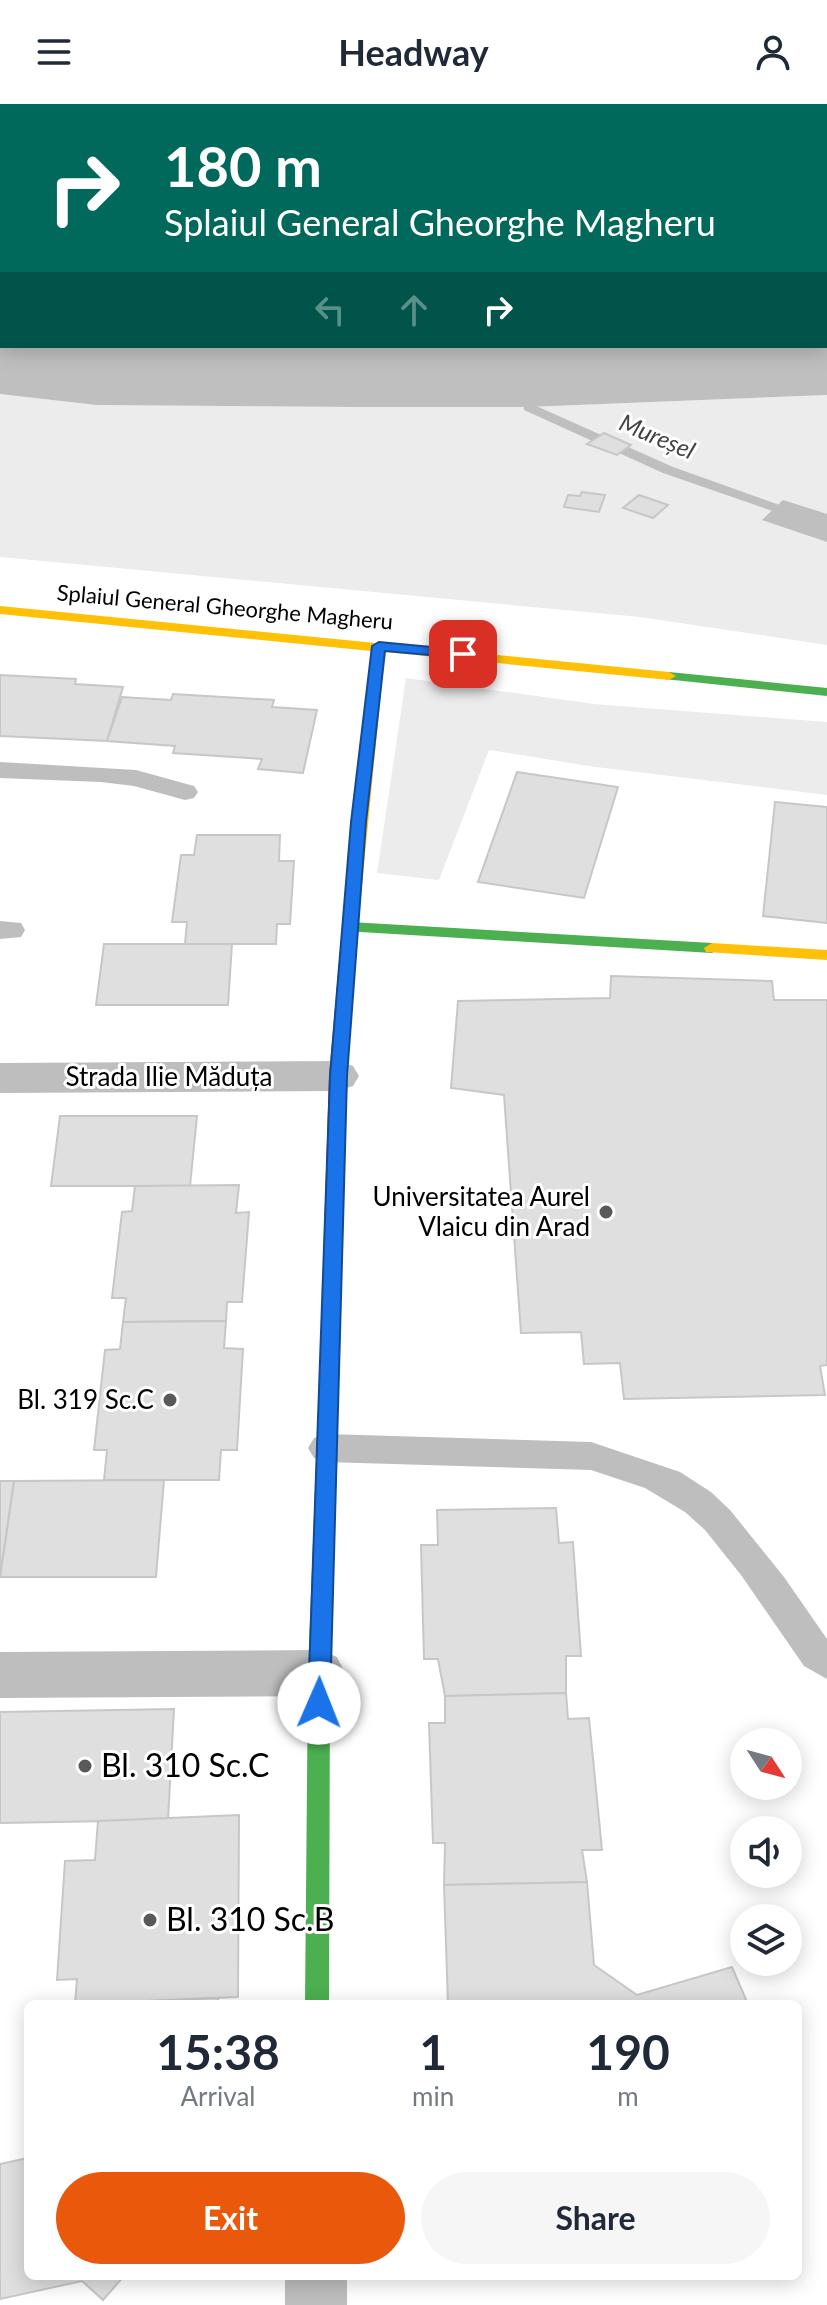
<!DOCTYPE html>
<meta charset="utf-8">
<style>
:root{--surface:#fff;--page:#f6f6f7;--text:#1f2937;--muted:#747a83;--accent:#ea580c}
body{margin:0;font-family:Lato,sans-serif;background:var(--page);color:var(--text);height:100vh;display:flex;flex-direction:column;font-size:30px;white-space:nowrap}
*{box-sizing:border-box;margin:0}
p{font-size:26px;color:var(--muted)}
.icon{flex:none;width:44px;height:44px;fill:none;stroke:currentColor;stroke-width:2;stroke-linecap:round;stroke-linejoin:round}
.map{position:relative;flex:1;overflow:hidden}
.details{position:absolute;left:24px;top:1896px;width:778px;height:280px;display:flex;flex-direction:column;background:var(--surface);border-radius:12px;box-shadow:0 4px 20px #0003}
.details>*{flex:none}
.guide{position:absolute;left:0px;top:0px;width:828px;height:244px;box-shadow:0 4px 20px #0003;background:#00695c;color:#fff;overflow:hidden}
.needle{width:52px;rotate:126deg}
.buttons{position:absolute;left:730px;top:1624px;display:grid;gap:16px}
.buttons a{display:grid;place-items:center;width:72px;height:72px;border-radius:50%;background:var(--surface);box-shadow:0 4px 20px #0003;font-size:40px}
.pin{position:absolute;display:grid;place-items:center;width:68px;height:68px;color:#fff;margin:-34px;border-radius:16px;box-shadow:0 4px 12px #0006}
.me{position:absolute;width:88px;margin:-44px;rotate:1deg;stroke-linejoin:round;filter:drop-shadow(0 0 6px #0008)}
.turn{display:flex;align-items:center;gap:28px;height:168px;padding:0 32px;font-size:36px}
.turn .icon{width:104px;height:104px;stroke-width:2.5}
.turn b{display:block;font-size:56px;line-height:68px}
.lanes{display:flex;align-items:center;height:76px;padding:0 32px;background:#0003;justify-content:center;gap:40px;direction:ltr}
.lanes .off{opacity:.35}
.eta{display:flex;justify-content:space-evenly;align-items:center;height:136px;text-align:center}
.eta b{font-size:48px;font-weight:700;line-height:56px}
.primary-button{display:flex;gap:16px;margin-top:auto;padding:16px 32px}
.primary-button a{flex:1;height:92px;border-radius:48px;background:var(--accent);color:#fff;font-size:32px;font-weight:700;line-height:92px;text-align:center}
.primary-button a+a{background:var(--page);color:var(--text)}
header{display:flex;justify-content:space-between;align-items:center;height:104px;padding:0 32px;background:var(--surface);font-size:36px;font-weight:700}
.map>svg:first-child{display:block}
.green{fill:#ececec}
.water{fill:#bfbfbf}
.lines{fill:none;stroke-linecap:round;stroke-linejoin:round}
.stream{fill:#bfbfbf;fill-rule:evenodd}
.building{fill:#dfdfdf;stroke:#c7c7c7;stroke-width:2}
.lane{fill:#bebebe;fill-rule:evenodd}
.street{fill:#bebebe;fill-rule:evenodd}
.fast{fill:#4caf50;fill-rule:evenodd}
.slow{fill:#ffc107;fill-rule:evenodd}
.jam{fill:#c62828;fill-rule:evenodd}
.route{fill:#1a73e8;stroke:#114b97;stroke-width:2}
.poi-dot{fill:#595959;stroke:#fff;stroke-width:3}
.labels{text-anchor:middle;stroke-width:6;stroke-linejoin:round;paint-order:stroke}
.far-street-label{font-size:22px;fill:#000;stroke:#fff}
.far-water-label{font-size:24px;font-style:italic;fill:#444;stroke:#fff}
.street-label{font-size:26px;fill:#000;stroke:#fff}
.poi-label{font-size:26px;fill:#000;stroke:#fff;text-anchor:end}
.near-poi-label{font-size:32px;fill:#000;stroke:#fff;text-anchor:start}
</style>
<header><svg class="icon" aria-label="menu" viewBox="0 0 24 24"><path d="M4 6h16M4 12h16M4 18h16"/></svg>Headway<svg class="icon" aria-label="person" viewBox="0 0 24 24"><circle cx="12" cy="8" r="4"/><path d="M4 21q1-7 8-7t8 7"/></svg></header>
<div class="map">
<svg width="827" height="2201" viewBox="0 0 827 2201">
<rect width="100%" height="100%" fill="#fff"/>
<g class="green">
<path d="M0,0H827V40L826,2H2V42Z"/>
<path d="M0,290L96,301L358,303H528L827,291V541L640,513L0,453Z"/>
<path d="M406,574L594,600L827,618V691L596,663L489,646L439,776L377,769Z"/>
</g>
<g class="water">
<path d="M827,40V291L528,303H358L96,301L0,290V42L2,242H826Z"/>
<path d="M783,396L827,410V438L762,416Z"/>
</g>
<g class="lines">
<path class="stream" d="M516,242H528L534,301L673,363L827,418V426L663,369L524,306Z"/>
</g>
<g class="building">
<path d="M604,329L631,341L617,351L587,340Z"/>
<path d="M582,388L605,391L599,408L564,403L568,391L580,392Z"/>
<path d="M639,391L668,401L653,414L623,404Z"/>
<path d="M0,571L76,575L75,580L123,583L107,637L0,632Z"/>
<path d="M173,590L274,596L272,603L317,606L303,669L258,665L262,655L173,649L175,642L107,637L122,593L171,596Z"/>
<path d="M517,668L618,683L584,794L478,778Z"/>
<path d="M775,698L827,703V819L763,812Z"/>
<path d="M197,731H280L279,757H294L290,820H277L276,840H185L187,818H172L181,751H194Z"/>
<path d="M104,840H232L228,901H96Z"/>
<path d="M611,872L772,877L774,896H827V1261L820,1262L825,1291L624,1295L620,1259L584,1260L581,1228L521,1229L504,991L451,984L458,897L610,894Z"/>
<path d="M60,1012H197L190,1082H51Z"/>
<path d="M239,1081L236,1109L249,1108L242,1198H227L226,1217L123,1218L126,1194H112L122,1108L132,1107L135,1082Z"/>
<path d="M226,1217L224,1244L243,1245L237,1346H221L219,1376H104L107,1346H94L105,1246L120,1245L123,1218Z"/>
<path d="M164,1376L156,1473H0L14,1377Z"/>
<path d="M0,1377H14L0,1472Z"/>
<path d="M556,1404L559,1439L573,1438L581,1552H566V1589L445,1592L438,1555H424L421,1441H438L437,1406Z"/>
<path d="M566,1589L568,1615L589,1614L602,1746H582L587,1778L444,1781L445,1739H433L429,1619H445V1592Z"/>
<path d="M174,1605L168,1716L0,1719V1608Z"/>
<path d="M239,1711L238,1893L75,1900L77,1875L57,1876L65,1757L95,1756L98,1717Z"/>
<path d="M587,1778L594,1861L637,1891L732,1863L748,1900H448L444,1781Z"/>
<path d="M218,1894V1900H84Z"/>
<path d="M28,2054V2172H124L103,2196L82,2177L0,2195V2060Z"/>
</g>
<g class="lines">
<g class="lane">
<path d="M0,658L136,666L194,682L198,688L194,694L185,696L134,682L101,678L0,674Z"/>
<path d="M0,817L21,819L25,826L21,833L0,835Z"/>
<path d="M326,1330L591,1338L680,1368L711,1388L730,1406L784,1473L827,1535V1575L804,1562L741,1471L705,1426L685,1408L645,1384L591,1366L326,1358L314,1354L308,1344L314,1334Z"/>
</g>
<g class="street">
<path d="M338,957L353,962L359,972L353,982L338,987L0,989V959Z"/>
<path d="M319,1546L337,1553L345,1569L337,1585L319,1592L0,1594V1548Z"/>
<rect x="285" y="2172" width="62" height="29"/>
</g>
<g class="fast">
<path d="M669,568L827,584V592L664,575V569Z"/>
<path d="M350,818L712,839L720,844L712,849L344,827L342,823Z"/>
<path d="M330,1221L337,1223L339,1228L330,1569L329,1900H305L308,1569L321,1228L323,1223Z"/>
</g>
<g class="slow">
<path d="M0,502L669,568L676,572L669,576L385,548L359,812L351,817L343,812L371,547L0,510Z"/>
<path d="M712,839L827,846V856L706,848L704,844Z"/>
</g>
<path class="jam" d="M351,807L359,812L347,972L339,1228L337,1233H323L321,1228L329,972L343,812Z"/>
</g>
<path class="route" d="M379,538L463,546L471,550L463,554L385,547L366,718L347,972L330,1599L327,1606L319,1609L311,1606L308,1599L330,972L351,718L372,542Z"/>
<g class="poi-dot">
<circle cx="606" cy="1108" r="8"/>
<circle cx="170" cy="1296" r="8"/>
<circle cx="85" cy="1662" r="8"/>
<circle cx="150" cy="1816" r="8"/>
</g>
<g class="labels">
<g class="far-street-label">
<text transform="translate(225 503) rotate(5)" y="8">Splaiul General Gheorghe Magheru</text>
</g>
<g class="far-water-label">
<text transform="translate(657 333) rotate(23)" y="8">Mureșel</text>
</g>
<g class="street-label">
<text x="169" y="982">Strada Ilie Măduța</text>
</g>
<g class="poi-label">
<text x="590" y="1102">Universitatea Aurel<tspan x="590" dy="30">Vlaicu din Arad</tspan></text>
<text x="154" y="1305">Bl. 319 Sc.C</text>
</g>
<g class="near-poi-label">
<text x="101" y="1673">Bl. 310 Sc.C</text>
<text x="166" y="1827">Bl. 310 Sc.B</text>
</g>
</g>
</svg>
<div class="buttons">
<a><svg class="needle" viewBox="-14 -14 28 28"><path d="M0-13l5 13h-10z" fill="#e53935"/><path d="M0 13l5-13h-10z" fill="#747a83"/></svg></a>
<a><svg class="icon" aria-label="sound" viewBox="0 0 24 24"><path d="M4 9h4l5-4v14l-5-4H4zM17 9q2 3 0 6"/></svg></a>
<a><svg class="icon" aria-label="layers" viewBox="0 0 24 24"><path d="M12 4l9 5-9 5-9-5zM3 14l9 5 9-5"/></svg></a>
</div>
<div class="pin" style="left:463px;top:550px;background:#d93025"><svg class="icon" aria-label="arrive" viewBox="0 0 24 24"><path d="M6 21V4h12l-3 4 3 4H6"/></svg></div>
<svg class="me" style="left:319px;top:1599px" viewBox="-20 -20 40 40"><circle r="19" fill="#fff"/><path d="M0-13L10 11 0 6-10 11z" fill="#1a73e8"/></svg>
<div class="guide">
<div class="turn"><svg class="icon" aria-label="right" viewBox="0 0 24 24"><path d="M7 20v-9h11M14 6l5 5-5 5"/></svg><div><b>180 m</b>Splaiul General Gheorghe Magheru</div></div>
<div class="lanes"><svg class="icon off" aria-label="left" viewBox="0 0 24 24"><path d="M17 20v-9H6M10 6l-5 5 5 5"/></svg><svg class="icon off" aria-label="ahead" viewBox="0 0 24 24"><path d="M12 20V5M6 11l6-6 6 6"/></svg><svg class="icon" aria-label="right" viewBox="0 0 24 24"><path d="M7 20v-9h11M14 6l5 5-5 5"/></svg></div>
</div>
<section class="details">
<div class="eta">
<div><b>15:38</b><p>Arrival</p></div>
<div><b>1</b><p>min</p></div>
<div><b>190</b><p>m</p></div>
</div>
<div class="primary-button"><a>Exit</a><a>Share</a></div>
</section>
</div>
